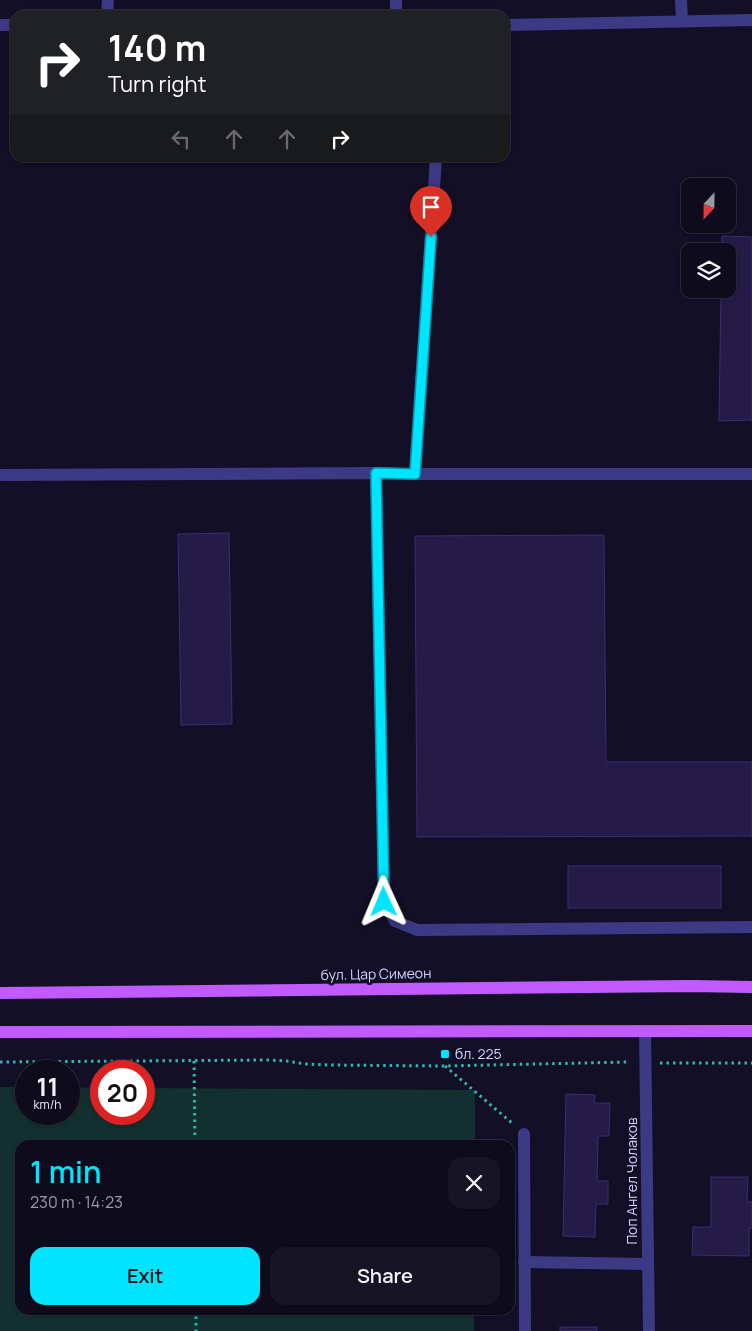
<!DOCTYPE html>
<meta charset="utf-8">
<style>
:root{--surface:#0e0b1c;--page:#171425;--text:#f1f3f6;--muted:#9b9ba3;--line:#2e2b3b;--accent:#00e5ff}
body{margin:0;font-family:Manrope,sans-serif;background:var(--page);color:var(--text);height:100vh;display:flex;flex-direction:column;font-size:19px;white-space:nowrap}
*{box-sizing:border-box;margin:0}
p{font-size:16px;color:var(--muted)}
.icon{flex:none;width:28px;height:28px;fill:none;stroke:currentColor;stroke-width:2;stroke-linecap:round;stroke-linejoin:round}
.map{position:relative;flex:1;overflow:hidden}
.side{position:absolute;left:15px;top:1140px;width:500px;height:175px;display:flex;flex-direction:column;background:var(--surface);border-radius:15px;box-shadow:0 1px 4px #0004,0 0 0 1px var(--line)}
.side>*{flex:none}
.top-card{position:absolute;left:10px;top:10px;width:500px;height:152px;border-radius:15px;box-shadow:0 1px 4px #0004,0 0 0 1px var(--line);background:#202124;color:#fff;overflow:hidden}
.needle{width:32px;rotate:202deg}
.tools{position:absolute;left:681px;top:178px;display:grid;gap:10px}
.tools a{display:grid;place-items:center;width:55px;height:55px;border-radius:10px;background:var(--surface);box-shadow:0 1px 4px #0004,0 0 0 1px var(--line);font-size:25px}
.speed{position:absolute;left:15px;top:1060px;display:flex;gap:10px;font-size:25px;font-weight:700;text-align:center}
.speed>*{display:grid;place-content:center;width:65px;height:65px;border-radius:50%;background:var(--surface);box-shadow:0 1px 4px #0004,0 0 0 1px var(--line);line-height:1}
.speed small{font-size:12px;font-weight:400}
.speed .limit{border:8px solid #d22;background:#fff;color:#111}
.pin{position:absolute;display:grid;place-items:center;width:42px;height:42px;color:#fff;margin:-51px -21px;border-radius:50% 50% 50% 0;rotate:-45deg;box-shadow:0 0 5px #0007}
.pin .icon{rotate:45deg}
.me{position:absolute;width:55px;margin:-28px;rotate:359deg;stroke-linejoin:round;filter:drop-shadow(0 0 4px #0008)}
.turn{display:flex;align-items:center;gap:18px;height:105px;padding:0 15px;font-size:22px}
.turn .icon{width:65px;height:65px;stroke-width:2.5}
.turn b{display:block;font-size:35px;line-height:42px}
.lanes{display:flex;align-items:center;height:48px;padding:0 15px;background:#0003;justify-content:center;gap:25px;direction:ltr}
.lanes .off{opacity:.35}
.round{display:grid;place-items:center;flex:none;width:52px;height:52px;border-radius:15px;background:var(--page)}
.head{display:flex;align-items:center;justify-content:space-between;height:85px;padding:0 15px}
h1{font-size:30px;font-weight:600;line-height:38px;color:var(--accent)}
.action{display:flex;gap:10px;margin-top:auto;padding:10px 15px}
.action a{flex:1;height:58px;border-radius:15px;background:var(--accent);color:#111;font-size:20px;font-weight:600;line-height:58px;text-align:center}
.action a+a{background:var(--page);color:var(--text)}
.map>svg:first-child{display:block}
.green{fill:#12302f}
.building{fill:#241b47;stroke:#3b2d73}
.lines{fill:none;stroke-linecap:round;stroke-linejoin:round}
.path{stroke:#2fb8b0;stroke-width:3;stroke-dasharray:2.5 4;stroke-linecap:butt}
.minor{stroke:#3d3a85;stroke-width:12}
.major{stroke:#c25bff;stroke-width:12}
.route-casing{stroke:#0095a6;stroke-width:12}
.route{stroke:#00e5ff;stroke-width:9}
.poi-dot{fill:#00e5ff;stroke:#130f26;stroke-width:2}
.labels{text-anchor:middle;stroke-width:5;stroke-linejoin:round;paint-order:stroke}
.street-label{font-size:14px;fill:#d9d4ff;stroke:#130f26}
.poi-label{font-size:14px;fill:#d9d4ff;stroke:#130f26;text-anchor:start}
</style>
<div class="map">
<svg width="752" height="1331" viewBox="0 0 752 1331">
<rect width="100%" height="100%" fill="#130f26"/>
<path class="green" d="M0,1087H26V1114H69V1087L101,1088V1114H144V1088L475,1090V1145H20V1310H474V1331H0Z"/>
<g class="building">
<path d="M722,236L752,237V420L719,421L721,289H728V251H722Z"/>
<path d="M229,533L232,724L181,725L178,534Z"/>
<path d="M604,535L606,762H752V836L417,837L415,536Z"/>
<rect x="568" y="866" width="153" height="42"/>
<path d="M566,1094L595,1095L594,1103H610L609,1136H598L597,1181H608V1204H596L595,1237L563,1236Z"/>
<path d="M711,1177H748L747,1202H752V1228H749V1256L692,1255L693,1227H711Z"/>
<rect x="560" y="1327" width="37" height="4"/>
</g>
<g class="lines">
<g class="path">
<path d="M194,1061L195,1145"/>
<path d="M0,1062L268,1060L287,1061L305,1064L329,1065L444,1066L629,1062"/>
<path d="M660,1063H752"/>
<path d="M445,1066L512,1123"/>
<path d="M196,1310V1331"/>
</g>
<g class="minor">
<path d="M396,0V15"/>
<path d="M681,0L682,21"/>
<path d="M107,15L108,0"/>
<path d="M0,25H15"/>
<path d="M505,25L752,20"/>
<path d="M376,473L384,902L395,921L417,930L752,927"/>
<path d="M415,474L436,158"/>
<path d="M0,475L376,473L415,474H752"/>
<path d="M645,1031L649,1331"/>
<path d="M524,1134L525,1331"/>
<path d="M524,1262L647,1264"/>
</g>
<g class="major">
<path d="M0,993L690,986L752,987"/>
<path d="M0,1032L752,1031"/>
</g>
</g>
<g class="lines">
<g class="route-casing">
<path id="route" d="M384,902L376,473L415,474L431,237"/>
</g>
<use href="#route" class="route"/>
</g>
<rect class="poi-dot" x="440" y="1049" width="10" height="10" rx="2.5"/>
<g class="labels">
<g class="street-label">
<text transform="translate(376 974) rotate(-1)" y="5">бул. Цар Симеон</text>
<text transform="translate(632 1181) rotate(-90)" y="5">Поп Ангел Чолаков</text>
</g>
<g class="poi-label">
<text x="455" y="1059">бл. 225</text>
</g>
</g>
</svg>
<div class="tools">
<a><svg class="needle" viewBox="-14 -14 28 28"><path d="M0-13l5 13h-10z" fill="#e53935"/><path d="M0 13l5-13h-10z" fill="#9b9ba3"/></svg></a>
<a><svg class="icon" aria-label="layers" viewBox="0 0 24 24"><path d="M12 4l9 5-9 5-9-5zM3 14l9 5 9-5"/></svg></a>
</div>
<div class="speed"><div>11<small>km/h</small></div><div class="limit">20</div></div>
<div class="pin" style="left:431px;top:237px;background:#d93025"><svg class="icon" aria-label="arrive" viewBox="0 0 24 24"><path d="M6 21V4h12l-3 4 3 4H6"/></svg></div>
<svg class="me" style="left:384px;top:902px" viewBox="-20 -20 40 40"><path d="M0-17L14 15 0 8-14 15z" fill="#00e5ff" stroke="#fff" stroke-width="4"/></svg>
<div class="top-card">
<div class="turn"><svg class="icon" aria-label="right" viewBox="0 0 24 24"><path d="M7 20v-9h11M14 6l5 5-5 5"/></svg><div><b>140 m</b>Turn right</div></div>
<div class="lanes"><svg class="icon off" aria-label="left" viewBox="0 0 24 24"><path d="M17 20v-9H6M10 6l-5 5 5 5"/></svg><svg class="icon off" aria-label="ahead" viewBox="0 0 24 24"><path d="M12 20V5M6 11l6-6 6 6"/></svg><svg class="icon off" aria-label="ahead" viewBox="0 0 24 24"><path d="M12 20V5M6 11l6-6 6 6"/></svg><svg class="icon" aria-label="right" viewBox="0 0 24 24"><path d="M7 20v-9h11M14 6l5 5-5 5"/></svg></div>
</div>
<section class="side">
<div class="head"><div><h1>1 min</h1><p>230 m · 14:23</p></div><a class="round"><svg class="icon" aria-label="close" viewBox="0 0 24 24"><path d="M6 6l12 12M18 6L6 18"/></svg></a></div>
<div class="action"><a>Exit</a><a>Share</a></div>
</section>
</div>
